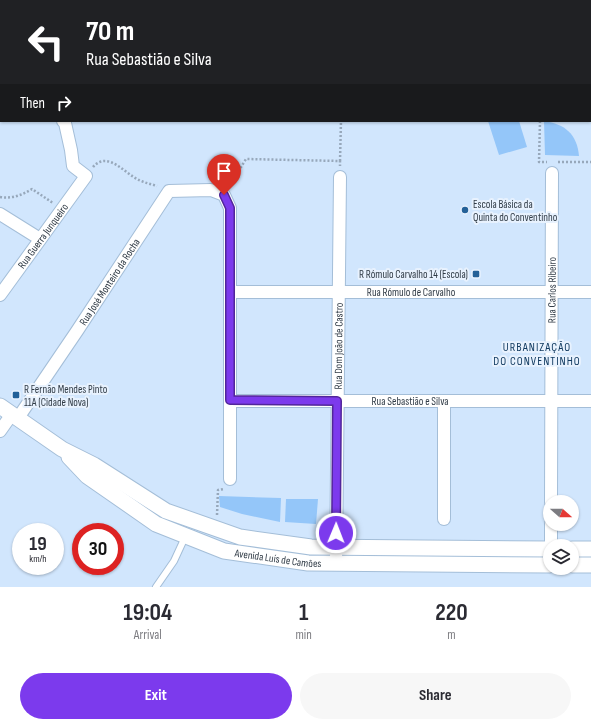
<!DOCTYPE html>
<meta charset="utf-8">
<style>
:root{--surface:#fff;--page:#f7f7f7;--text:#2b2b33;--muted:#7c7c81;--accent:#7c3aed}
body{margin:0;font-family:"Sofia Sans Condensed",sans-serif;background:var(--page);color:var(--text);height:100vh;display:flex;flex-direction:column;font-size:15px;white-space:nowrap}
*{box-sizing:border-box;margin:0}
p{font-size:13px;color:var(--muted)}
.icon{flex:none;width:22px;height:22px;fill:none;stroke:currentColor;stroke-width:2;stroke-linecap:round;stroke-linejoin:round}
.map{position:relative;height:587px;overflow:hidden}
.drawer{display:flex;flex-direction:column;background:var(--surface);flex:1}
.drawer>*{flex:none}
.hud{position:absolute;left:0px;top:0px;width:591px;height:122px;box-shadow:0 1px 3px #0004;background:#202124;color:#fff;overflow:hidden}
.needle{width:26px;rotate:111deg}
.buttons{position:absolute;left:543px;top:495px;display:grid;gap:8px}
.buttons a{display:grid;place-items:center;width:36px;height:36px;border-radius:50%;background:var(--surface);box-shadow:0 1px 3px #0004;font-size:20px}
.speed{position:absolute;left:12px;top:523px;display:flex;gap:8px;font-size:20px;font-weight:700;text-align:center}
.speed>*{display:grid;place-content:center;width:52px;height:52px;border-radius:50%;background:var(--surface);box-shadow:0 1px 3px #0004;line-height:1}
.speed small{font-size:10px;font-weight:400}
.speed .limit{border:6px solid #d22;background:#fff;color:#111}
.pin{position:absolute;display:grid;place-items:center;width:34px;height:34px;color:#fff;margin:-41px -17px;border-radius:50% 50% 50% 0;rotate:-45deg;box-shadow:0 0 4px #0007}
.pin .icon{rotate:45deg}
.me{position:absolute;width:44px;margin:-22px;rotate:1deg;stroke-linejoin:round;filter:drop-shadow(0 0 3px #0008)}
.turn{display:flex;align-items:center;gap:14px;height:84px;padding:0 20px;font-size:18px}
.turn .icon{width:52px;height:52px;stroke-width:2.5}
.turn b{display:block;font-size:28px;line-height:34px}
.then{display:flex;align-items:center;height:38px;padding:0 20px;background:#0003;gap:8px;font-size:15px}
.eta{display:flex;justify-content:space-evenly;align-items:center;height:68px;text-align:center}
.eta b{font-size:24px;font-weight:700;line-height:28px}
.primary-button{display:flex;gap:8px;margin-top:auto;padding:8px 20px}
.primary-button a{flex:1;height:46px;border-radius:24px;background:var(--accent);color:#fff;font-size:16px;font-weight:700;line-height:46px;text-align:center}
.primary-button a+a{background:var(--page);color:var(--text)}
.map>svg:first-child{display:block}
.green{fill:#94c6f9}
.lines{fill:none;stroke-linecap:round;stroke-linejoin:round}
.stream{stroke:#5d9cda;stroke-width:4}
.service-casing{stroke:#a4bed8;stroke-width:8}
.minor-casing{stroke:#a4bed8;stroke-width:14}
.tertiary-casing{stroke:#a4bed8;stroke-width:17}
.path{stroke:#97a8bb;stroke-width:2.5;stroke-dasharray:2 2;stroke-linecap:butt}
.service{stroke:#fff;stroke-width:6}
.minor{stroke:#fff;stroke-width:12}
.tertiary{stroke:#fff;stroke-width:15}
.route-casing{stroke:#51269a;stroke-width:10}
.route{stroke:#7c3aed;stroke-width:7}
.poi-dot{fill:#246198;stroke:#e8f2fe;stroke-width:1.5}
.labels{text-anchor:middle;stroke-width:4;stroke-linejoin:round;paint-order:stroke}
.poi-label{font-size:11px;fill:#303b46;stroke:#e8f2fe;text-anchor:start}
.street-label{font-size:11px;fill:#303b46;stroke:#e8f2fe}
.neighbourhood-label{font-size:12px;letter-spacing:1px;fill:#123b61;stroke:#e8f2fe}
</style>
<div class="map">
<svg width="591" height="587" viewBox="0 0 591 587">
<rect width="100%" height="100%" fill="#d1e6fd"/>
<g class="green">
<path d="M488,121H519L527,147L499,155Z"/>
<path d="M544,121C565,124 577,134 579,156L545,155Z"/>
<path d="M219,496L281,498L280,522L242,514L220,507Z"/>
<path d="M286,499H318L316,524L285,522Z"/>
</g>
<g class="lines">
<g class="stream">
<path d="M428,0L430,1"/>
<path d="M590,55H591"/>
</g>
<g class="service-casing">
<path id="service" d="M156,587L174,561L186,535"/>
</g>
<g class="minor-casing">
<g id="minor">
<path d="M0,89H1"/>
<path d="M0,214L40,239"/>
<path id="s1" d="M230,292H591"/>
<path id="s2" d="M0,295L86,176L73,166L71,150L65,123L63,121"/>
<path id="s3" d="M230,401H591"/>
<path id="s4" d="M18,418L77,331L169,191L211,190L224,195L230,208V479"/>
<path d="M0,431L12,414"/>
<path id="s5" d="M551,502L552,173"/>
<path d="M444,519V401"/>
<path d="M551,546V524"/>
<path id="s6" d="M336,563L340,177"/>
</g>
</g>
<g class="tertiary-casing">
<g id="tertiary">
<path d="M0,406L62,449L94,465L166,511L240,537L311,547L550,549"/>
<path id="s7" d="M69,457L87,476L156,524L224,551L308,563L550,565"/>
<path d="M572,549H591"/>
<path d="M572,565H591"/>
</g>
</g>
<g class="path">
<path d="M540,121L539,162H547"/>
<path d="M340,161L341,121"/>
<path d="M558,162H591"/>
<path d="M93,167C108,150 125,174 139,180C145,183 151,184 157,186"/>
<path d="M230,185L246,159L340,161V166"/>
<path d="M0,197C12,199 22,195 32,189L53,203"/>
<path d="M217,515L218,490L224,489"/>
</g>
<use href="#service" class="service"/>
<use href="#minor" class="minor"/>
<use href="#tertiary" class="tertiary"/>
</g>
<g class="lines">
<g class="route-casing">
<path id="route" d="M224,195L230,208V400L337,401L336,533"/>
</g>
<use href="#route" class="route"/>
</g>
<g class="poi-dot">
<circle cx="465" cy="210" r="4"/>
<rect x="472" y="270" width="8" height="8" rx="2"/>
<rect x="12" y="391" width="8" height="8" rx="2"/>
</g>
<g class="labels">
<g class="poi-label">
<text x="473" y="208">Escola Básica da<tspan x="473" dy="13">Quinta do Conventinho</tspan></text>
<text x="468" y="278" text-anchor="end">R Rómulo Carvalho 14 (Escola)</text>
<text x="24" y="393">R Fernão Mendes Pinto<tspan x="24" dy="13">11A (Cidade Nova)</tspan></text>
</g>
<g class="street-label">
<text dy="4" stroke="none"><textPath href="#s2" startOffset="73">Rua Guerra Junqueiro</textPath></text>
<text dy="4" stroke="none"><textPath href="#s4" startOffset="164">Rua José Monteiro da Rocha</textPath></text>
<text dy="4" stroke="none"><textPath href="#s5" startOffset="212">Rua Carlos Ribeiro</textPath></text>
<text dy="4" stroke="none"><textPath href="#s1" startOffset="181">Rua Rómulo de Carvalho</textPath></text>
<text dy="4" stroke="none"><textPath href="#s6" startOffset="217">Rua Dom João de Castro</textPath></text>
<text dy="4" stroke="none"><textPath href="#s3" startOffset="180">Rua Sebastião e Silva</textPath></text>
<text dy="4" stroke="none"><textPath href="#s7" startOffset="238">Avenida Luís de Camões</textPath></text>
</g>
<g class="neighbourhood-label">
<text x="537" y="351">URBANIZAÇÃO<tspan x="537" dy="14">DO CONVENTINHO</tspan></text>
</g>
</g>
</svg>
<div class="buttons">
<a><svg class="needle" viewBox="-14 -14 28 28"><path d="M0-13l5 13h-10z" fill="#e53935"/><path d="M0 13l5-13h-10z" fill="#7c7c81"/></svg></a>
<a><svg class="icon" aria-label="layers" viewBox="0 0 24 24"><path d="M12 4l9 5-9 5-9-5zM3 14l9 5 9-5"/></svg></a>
</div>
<div class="speed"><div>19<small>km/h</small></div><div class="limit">30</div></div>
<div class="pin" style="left:224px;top:195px;background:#d93025"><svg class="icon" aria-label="arrive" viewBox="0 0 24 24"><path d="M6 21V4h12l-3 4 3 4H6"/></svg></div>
<svg class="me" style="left:336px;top:533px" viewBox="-20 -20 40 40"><circle r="17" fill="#7c3aed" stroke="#fff" stroke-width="3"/><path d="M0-11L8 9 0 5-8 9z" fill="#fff"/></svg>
<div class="hud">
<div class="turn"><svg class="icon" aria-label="left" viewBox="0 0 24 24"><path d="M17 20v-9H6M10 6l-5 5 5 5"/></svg><div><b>70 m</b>Rua Sebastião e Silva</div></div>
<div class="then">Then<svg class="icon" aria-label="right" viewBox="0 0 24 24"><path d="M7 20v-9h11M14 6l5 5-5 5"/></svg></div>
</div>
</div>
<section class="drawer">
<div class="eta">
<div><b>19:04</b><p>Arrival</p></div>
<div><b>1</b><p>min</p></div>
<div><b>220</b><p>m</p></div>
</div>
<div class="primary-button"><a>Exit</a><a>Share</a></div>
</section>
